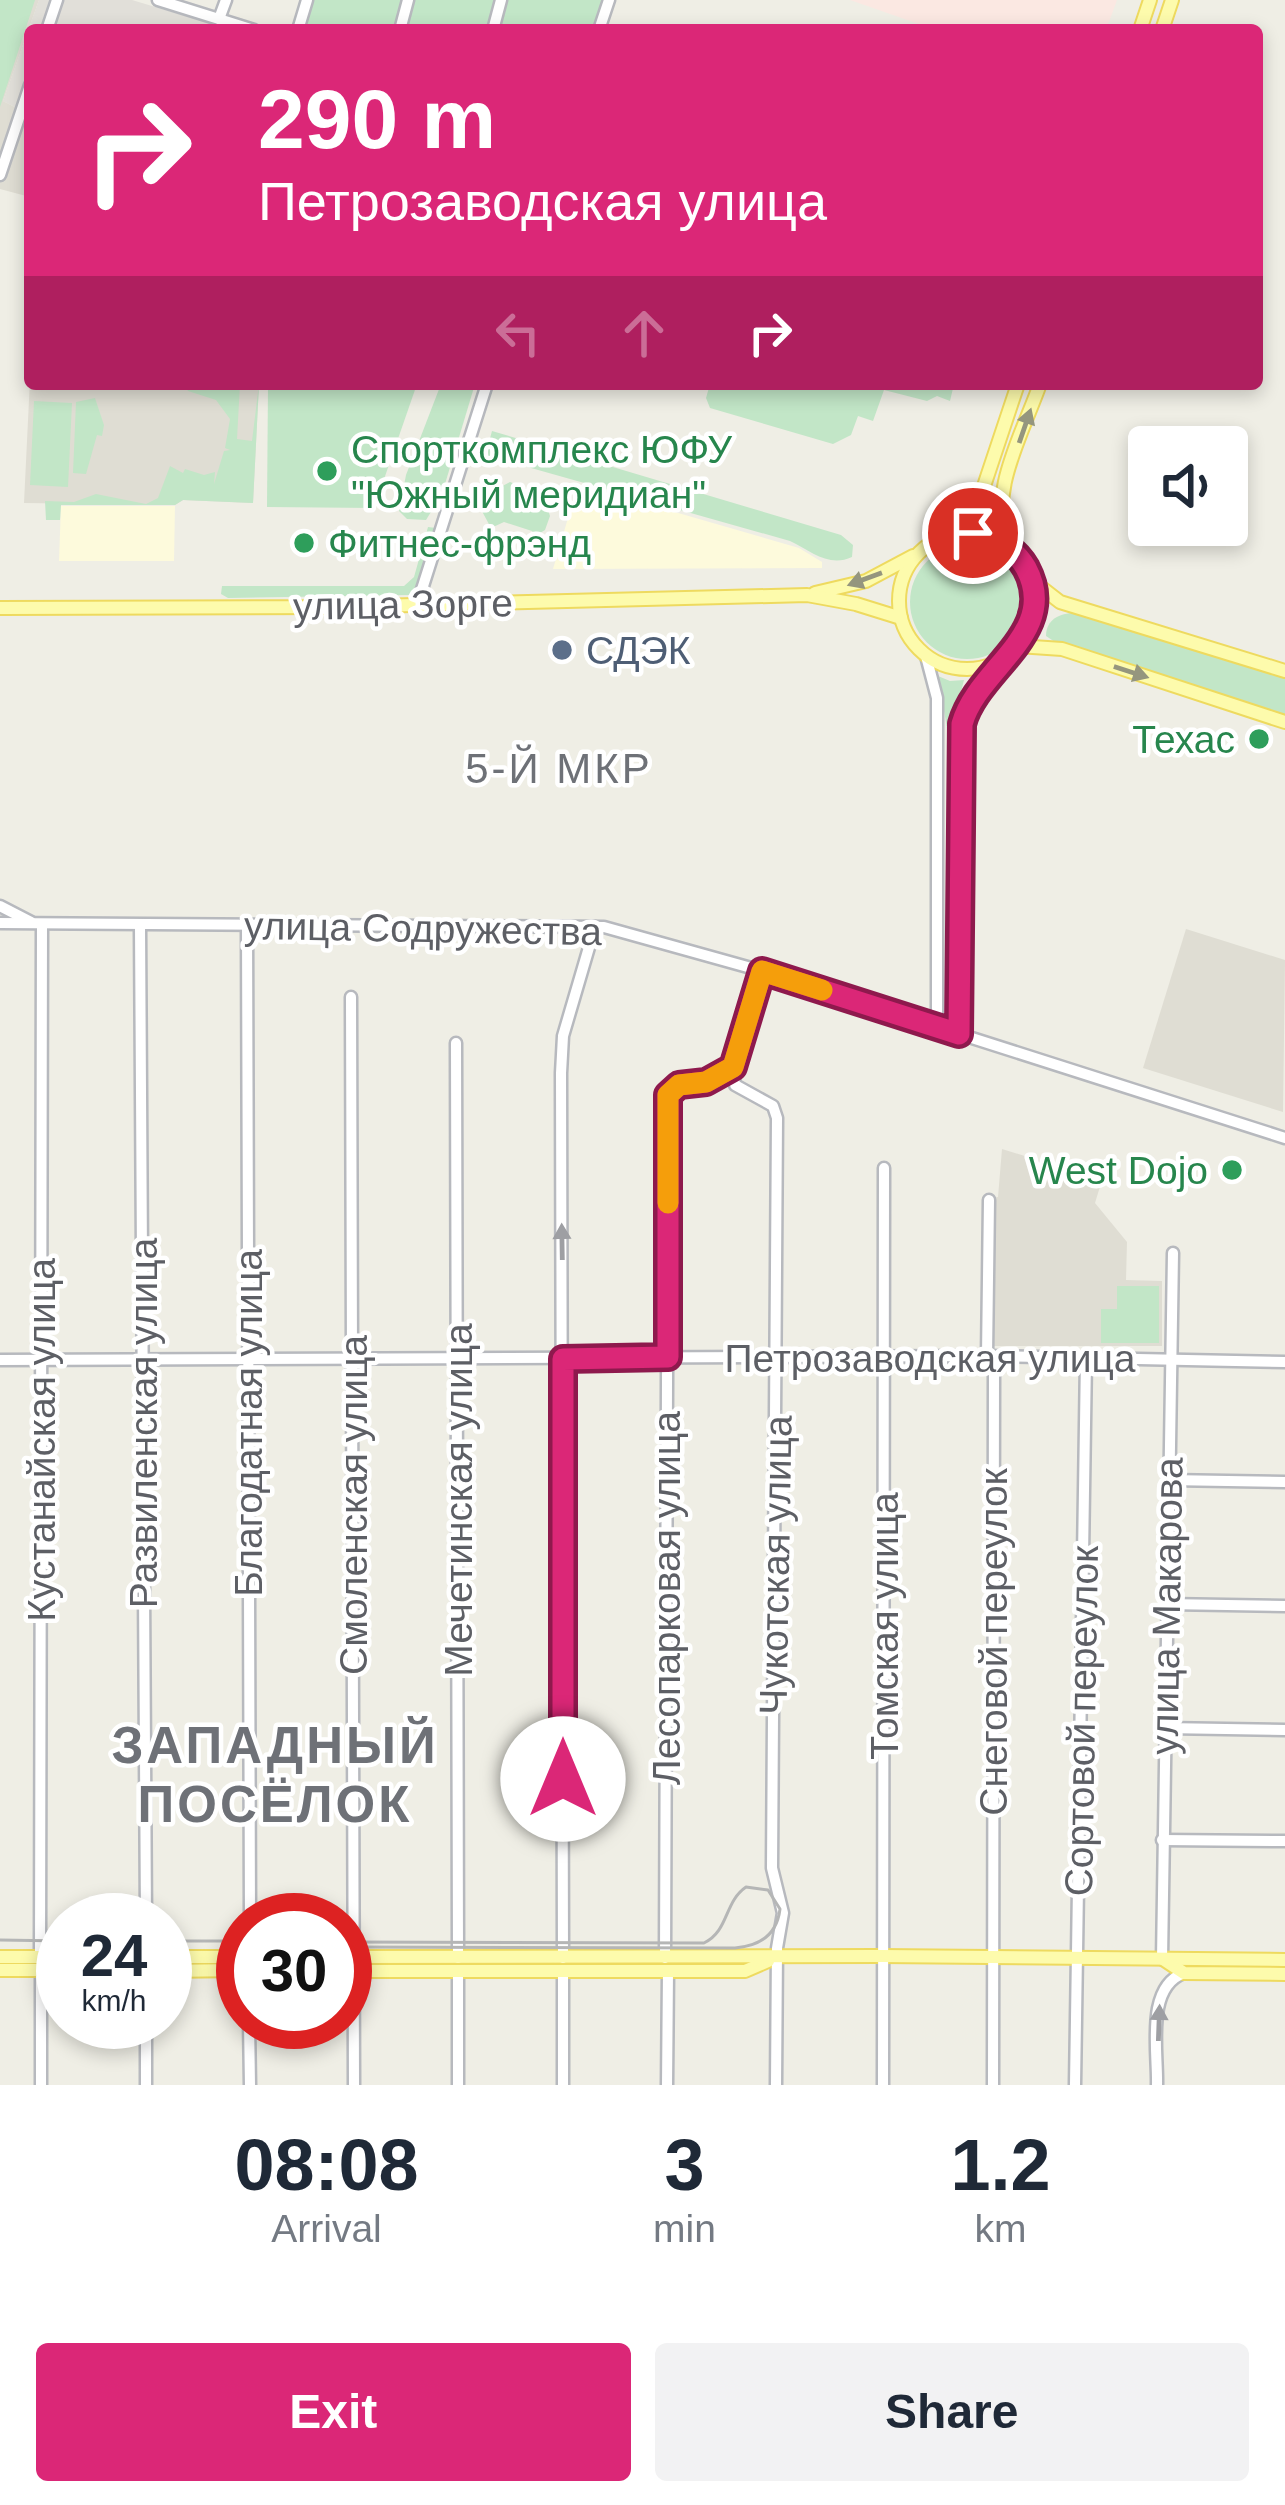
<!DOCTYPE html>
<meta charset="utf-8">
<style>
:root{--surface:#fff;--page:#f2f2f3;--text:#1f2937;--muted:#747a83;--accent:#db2777}
body{margin:0;font-family:Arial,sans-serif;background:var(--page);color:var(--text);height:100vh;display:flex;flex-direction:column;font-size:45px;white-space:nowrap}
*{box-sizing:border-box;margin:0}
p{font-size:39px;color:var(--muted)}
.icon{flex:none;width:66px;height:66px;fill:none;stroke:currentColor;stroke-width:2;stroke-linecap:round;stroke-linejoin:round}
.map{position:relative;height:2085px;overflow:hidden}
.sheet{display:flex;flex-direction:column;background:var(--surface);flex:1}
.sheet>*{flex:none}
.hud{position:absolute;left:24px;top:24px;width:1239px;height:366px;border-radius:12px;box-shadow:0 6px 18px #0003;background:#db2777;color:#fff;overflow:hidden}
.buttons{position:absolute;left:1128px;top:426px;display:grid;gap:24px}
.buttons a{display:grid;place-items:center;width:120px;height:120px;border-radius:12px;background:var(--surface);box-shadow:0 6px 18px #0003;font-size:60px}
.speed{position:absolute;left:36px;top:1893px;display:flex;gap:24px;font-size:60px;font-weight:700;text-align:center}
.speed>*{display:grid;place-content:center;width:156px;height:156px;border-radius:50%;background:var(--surface);box-shadow:0 6px 18px #0003;line-height:1}
.speed small{font-size:30px;font-weight:400}
.speed .limit{border:18px solid #d22;background:#fff;color:#111}
.pin{position:absolute;display:grid;place-items:center;width:102px;height:102px;color:#fff;margin:-51px;border:6px solid #fff;border-radius:50%;box-shadow:0 3px 12px #0007}
.me{position:absolute;width:132px;margin:-66px;rotate:0deg;stroke-linejoin:round;filter:drop-shadow(0 0 9px #0008)}
.turn{display:flex;align-items:center;gap:42px;height:252px;padding:0 36px;font-size:54px}
.turn .icon{width:156px;height:156px;stroke-width:2.5}
.turn b{display:block;font-size:84px;line-height:102px}
.lanes{display:flex;align-items:center;height:114px;padding:0 36px;background:#0003;justify-content:center;gap:60px;direction:ltr}
.lanes .off{opacity:.35}
.eta{display:flex;justify-content:space-evenly;align-items:center;height:204px;text-align:center}
.eta b{font-size:72px;font-weight:600;line-height:84px}
.action{display:flex;gap:24px;margin-top:auto;padding:24px 36px}
.action a{flex:1;height:138px;border-radius:12px;background:var(--accent);color:#fff;font-size:48px;font-weight:600;line-height:138px;text-align:center}
.action a+a{background:var(--page);color:var(--text)}
.map>svg:first-child{display:block}
.commercial{fill:#fdfadc}
.industrial{fill:#e1dfd9}
.education{fill:#dfddd3}
.medical{fill:#fbe8e2}
.green{fill:#c2e6c7}
.lines{fill:none;stroke-linecap:round;stroke-linejoin:round}
.minor-casing{stroke:#b7b9be;stroke-width:15}
.major-casing{stroke:#eeda5f;stroke-width:16}
.minor{stroke:#fff;stroke-width:10}
.major{stroke:#fdfbac;stroke-width:12}
.tram{stroke:#b5b6b6;stroke-width:3}
.oneway{fill:#95967e}
.oneway2{fill:#9e9fa3}
.route-casing{stroke:#8e194d;stroke-width:30}
.route{stroke:#db2777;stroke-width:21}
.slow{stroke:#f59e0b;stroke-width:21}
.leisure-dot{fill:#2e9e5b;stroke:#fff;stroke-width:4.5}
.service-dot{fill:#5c6f8a;stroke:#fff;stroke-width:4.5}
.labels{text-anchor:middle;stroke-width:9;stroke-linejoin:round;paint-order:stroke}
.leisure-label{font-size:39px;fill:#27864d;stroke:#fff;text-anchor:start}
.street-label{font-size:39px;fill:#5d5f65;stroke:#fff}
.service-label{font-size:39px;fill:#4e5e75;stroke:#fff;text-anchor:start}
.neighbourhood-label{font-size:42px;letter-spacing:3px;fill:#6e7177;stroke:#fff}
.district-label{font-size:51px;font-weight:bold;letter-spacing:3px;fill:#6e7177;stroke:#fff}
</style>
<div class="map">
<svg width="1285" height="2085" viewBox="0 0 1285 2085">
<rect width="100%" height="100%" fill="#efeee5"/>
<g class="commercial">
<path d="M578,484L799,548L822,562V568L553,569Z"/>
<path d="M61,506H175L174,561H59Z"/>
</g>
<path class="industrial" d="M39,0H132L212,24L208,30H30V115L3,101Z"/>
<g class="education">
<path d="M0,0H39L3,101L30,115V197L0,189Z"/>
<path d="M30,379V384H259L253,503L183,500L175,505L24,503Z"/>
<path d="M1186,929L1285,960L1283,1112L1143,1068Z"/>
<path d="M1002,1149L1102,1180L1095,1203L1127,1242L1126,1280L1162,1281V1346H992V1198L998,1197Z"/>
</g>
<path class="medical" d="M850,0H1117L1106,30H936Z"/>
<g class="green">
<path d="M0,0H35L0,107Z"/>
<path d="M311,0H604L595,30H302Z"/>
<path d="M184,384H240L237,439L252,441L259,384L253,503L183,500L175,505H61L60,520H46L45,501L74,502L96,494L146,504L158,498L170,466L183,473L185,469L204,475L215,472L214,484L224,451L230,450L225,448L230,419L216,400L188,391Z"/>
<path d="M268,384H417L374,508L267,507Z"/>
<path d="M441,384H475L442,494L426,520L407,519L399,511L406,475Z"/>
<path d="M710,384H954L950,401L937,396L927,401L884,390L873,421L858,416L851,435L833,444L710,408L706,398Z"/>
<path d="M95,398L104,425L102,436L97,435L86,474L73,473L76,402Z"/>
<path d="M34,401L72,403L68,487L30,485Z"/>
<path d="M492,431L841,535L853,545L852,557C829,568 811,551 790,541L478,453L475,443L489,442Z"/>
<path d="M510,482C530,489 544,495 550,516L545,530L535,536L532,531L504,522L491,528L476,500Z"/>
<path d="M428,527L436,528L418,589L410,595L228,598L221,594L222,586H404L414,577Z"/>
<circle cx="967" cy="602" r="57"/>
<path d="M1078,613L1285,676V715L1055,642L1046,636C1046,618 1062,612 1078,613Z"/>
<path d="M938,676L950,681L964,680L954,719L949,1024L945,1013L948,734Z"/>
<path d="M1117,1286H1159V1343H1101V1309H1117Z"/>
</g>
<g class="lines">
<g class="minor-casing">
<g id="minor">
<path d="M158,0L254,30"/>
<path d="M219,19L226,0"/>
<path d="M47,30L57,0"/>
<path d="M298,30L307,0"/>
<path d="M400,30L408,0"/>
<path d="M493,30L501,0"/>
<path d="M599,30L609,0"/>
<path d="M0,175L30,85"/>
<path d="M417,605L487,384"/>
<path d="M926,656L937,698V1027"/>
<path d="M0,906L31,922"/>
<path d="M0,923L604,927L762,971L1285,1138"/>
<path d="M140,926L146,1920"/>
<path d="M247,926L250,1920"/>
<path d="M762,971L733,1067L735,1085L773,1106L777,1118L772,1868L783,1913L777,1948L776,2085"/>
<path d="M351,997L354,2085"/>
<path d="M959,1034L962,724L971,697L1002,659"/>
<path d="M456,1043L458,1958"/>
<path d="M989,1200L987,1356L994,1369L993,2085"/>
<path d="M0,1360L987,1356L1285,1362"/>
<path d="M1168,1480L1285,1482"/>
<path d="M1166,1604L1285,1606"/>
<path d="M1164,1728L1285,1730"/>
<path d="M1162,1840L1285,1841"/>
<path d="M40,1957L42,924"/>
<path d="M563,1958L561,1073L563,1036L595,927"/>
<path d="M665,1958L668,1095L679,1085L706,1082L733,1067"/>
<path d="M1162,1959L1173,1253"/>
<path d="M41,1970V2085"/>
<path d="M458,1971V2085"/>
<path d="M563,1972V2085"/>
<path d="M146,2022V2085"/>
<path d="M249,2022L250,2085"/>
<path d="M667,2085L668,1972"/>
<path d="M883,2085L884,1168"/>
<path d="M1075,2085L1086,1358"/>
<path d="M1157,2085C1158,2051 1145,1987 1184,1973"/>
</g>
</g>
<g class="major-casing">
<g id="major">
<path d="M1140,30L1150,0"/>
<path d="M1162,30L1172,0"/>
<circle cx="967" cy="601" r="68"/>
<path d="M952,534L984,486L1018,384"/>
<path d="M1010,547C985,497 1023,433 1040,384"/>
<path d="M1033,581L1060,602L1285,671"/>
<path d="M815,593L866,581L913,556"/>
<path d="M0,608L336,607L807,595L856,604L901,618"/>
<path d="M1018,646L1062,649L1285,722"/>
<path d="M0,1957H63"/>
<path d="M165,1957H243"/>
<path d="M345,1957L881,1956L1285,1960"/>
<path d="M1163,1959L1184,1973L1285,1974"/>
<path d="M0,1970H63"/>
<path d="M165,1971L243,1970"/>
<path d="M345,1971H745L768,1961"/>
</g>
</g>
<use href="#minor" class="minor"/>
<use href="#major" class="major"/>
<g class="tram">
<path d="M0,1940L63,1941"/>
<path d="M165,1941H243"/>
<path d="M345,1942L704,1943C729,1931 724,1902 746,1887L768,1890L780,1909C777,1934 760,1946 735,1948L345,1947"/>
</g>
</g>
<defs><path id="oneway-solid" d="M-6-.8H1V-3.2L6.5 0L1 3.2V.8H-6Z" transform="scale(3)"/></defs>
<g class="oneway">
<use href="#oneway-solid" transform="translate(1025 426) rotate(-71)"/>
<use href="#oneway-solid" transform="translate(865 579) rotate(160)"/>
<use href="#oneway-solid" transform="translate(1131 672) rotate(18)"/>
</g>
<g class="oneway2">
<use href="#oneway-solid" transform="translate(562 1242) rotate(-91)"/>
<use href="#oneway-solid" transform="translate(1159 2023) rotate(-88)"/>
</g>
<g class="lines">
<g class="route-casing">
<path id="route" d="M563,1779V1359L668,1357V1095L679,1085L706,1082L733,1067L762,971L959,1034L962,724C977,668 1061,633 1026,568C1014,547 996,539 973,533"/>
</g>
<use href="#route" class="route"/>
<path class="slow" d="M668,1203V1095L679,1085L706,1082L733,1067L762,971L822,990"/>
</g>
<g class="leisure-dot">
<circle cx="327" cy="471" r="12"/>
<circle cx="304" cy="543" r="12"/>
<circle cx="1259" cy="739" r="12"/>
<circle cx="1232" cy="1170" r="12"/>
</g>
<circle class="service-dot" cx="562" cy="650" r="12"/>
<g class="labels">
<g class="leisure-label">
<text x="351" y="463">Спорткомплекс ЮФУ<tspan x="351" dy="45">"Южный меридиан"</tspan></text>
<text x="328" y="557">Фитнес-фрэнд</text>
<text x="1235" y="753" text-anchor="end">Техас</text>
<text x="1208" y="1184" text-anchor="end">West Dojo</text>
</g>
<g class="street-label">
<text transform="translate(403 604) rotate(-1)" y="14">улица Зорге</text>
<text transform="translate(423 928) rotate(1)" y="14">улица Содружества</text>
<text x="930" y="1372">Петрозаводская улица</text>
<text transform="translate(143 1423) rotate(-90)" y="14">Развиленская улица</text>
<text transform="translate(248 1423) rotate(-90)" y="14">Благодатная улица</text>
<text transform="translate(41 1440) rotate(-90)" y="14">Кустанайская улица</text>
<text transform="translate(458 1500) rotate(-90)" y="14">Мечетинская улица</text>
<text transform="translate(353 1505) rotate(-90)" y="14">Смоленская улица</text>
<text transform="translate(775 1565) rotate(-89)" y="14">Чукотская улица</text>
<text transform="translate(666 1598) rotate(-90)" y="14">Лесопарковая улица</text>
<text transform="translate(1166 1606) rotate(-89)" y="14">улица Макарова</text>
<text transform="translate(884 1626) rotate(-90)" y="14">Томская улица</text>
<text transform="translate(993 1642) rotate(-90)" y="14">Снеговой переулок</text>
<text transform="translate(1081 1721) rotate(-89)" y="14">Сортовой переулок</text>
</g>
<g class="service-label">
<text x="586" y="664">СДЭК</text>
</g>
<g class="neighbourhood-label">
<text x="559" y="783">5-Й МКР</text>
</g>
<g class="district-label">
<text x="275" y="1763">ЗАПАДНЫЙ<tspan x="275" dy="59">ПОСЁЛОК</tspan></text>
</g>
</g>
</svg>
<div class="buttons">
<a><svg class="icon" aria-label="sound" viewBox="0 0 24 24"><path d="M4 9h4l5-4v14l-5-4H4zM17 9q2 3 0 6"/></svg></a>
</div>
<div class="speed"><div>24<small>km/h</small></div><div class="limit">30</div></div>
<div class="pin" style="left:973px;top:533px;background:#d93025"><svg class="icon" aria-label="arrive" viewBox="0 0 24 24"><path d="M6 21V4h12l-3 4 3 4H6"/></svg></div>
<svg class="me" style="left:563px;top:1779px" viewBox="-20 -20 40 40"><circle r="19" fill="#fff"/><path d="M0-13L10 11 0 6-10 11z" fill="#db2777"/></svg>
<div class="hud">
<div class="turn"><svg class="icon" aria-label="right" viewBox="0 0 24 24"><path d="M7 20v-9h11M14 6l5 5-5 5"/></svg><div><b>290 m</b>Петрозаводская улица</div></div>
<div class="lanes"><svg class="icon off" aria-label="left" viewBox="0 0 24 24"><path d="M17 20v-9H6M10 6l-5 5 5 5"/></svg><svg class="icon off" aria-label="ahead" viewBox="0 0 24 24"><path d="M12 20V5M6 11l6-6 6 6"/></svg><svg class="icon" aria-label="right" viewBox="0 0 24 24"><path d="M7 20v-9h11M14 6l5 5-5 5"/></svg></div>
</div>
</div>
<section class="sheet">
<div class="eta">
<div><b>08:08</b><p>Arrival</p></div>
<div><b>3</b><p>min</p></div>
<div><b>1.2</b><p>km</p></div>
</div>
<div class="action"><a>Exit</a><a>Share</a></div>
</section>
